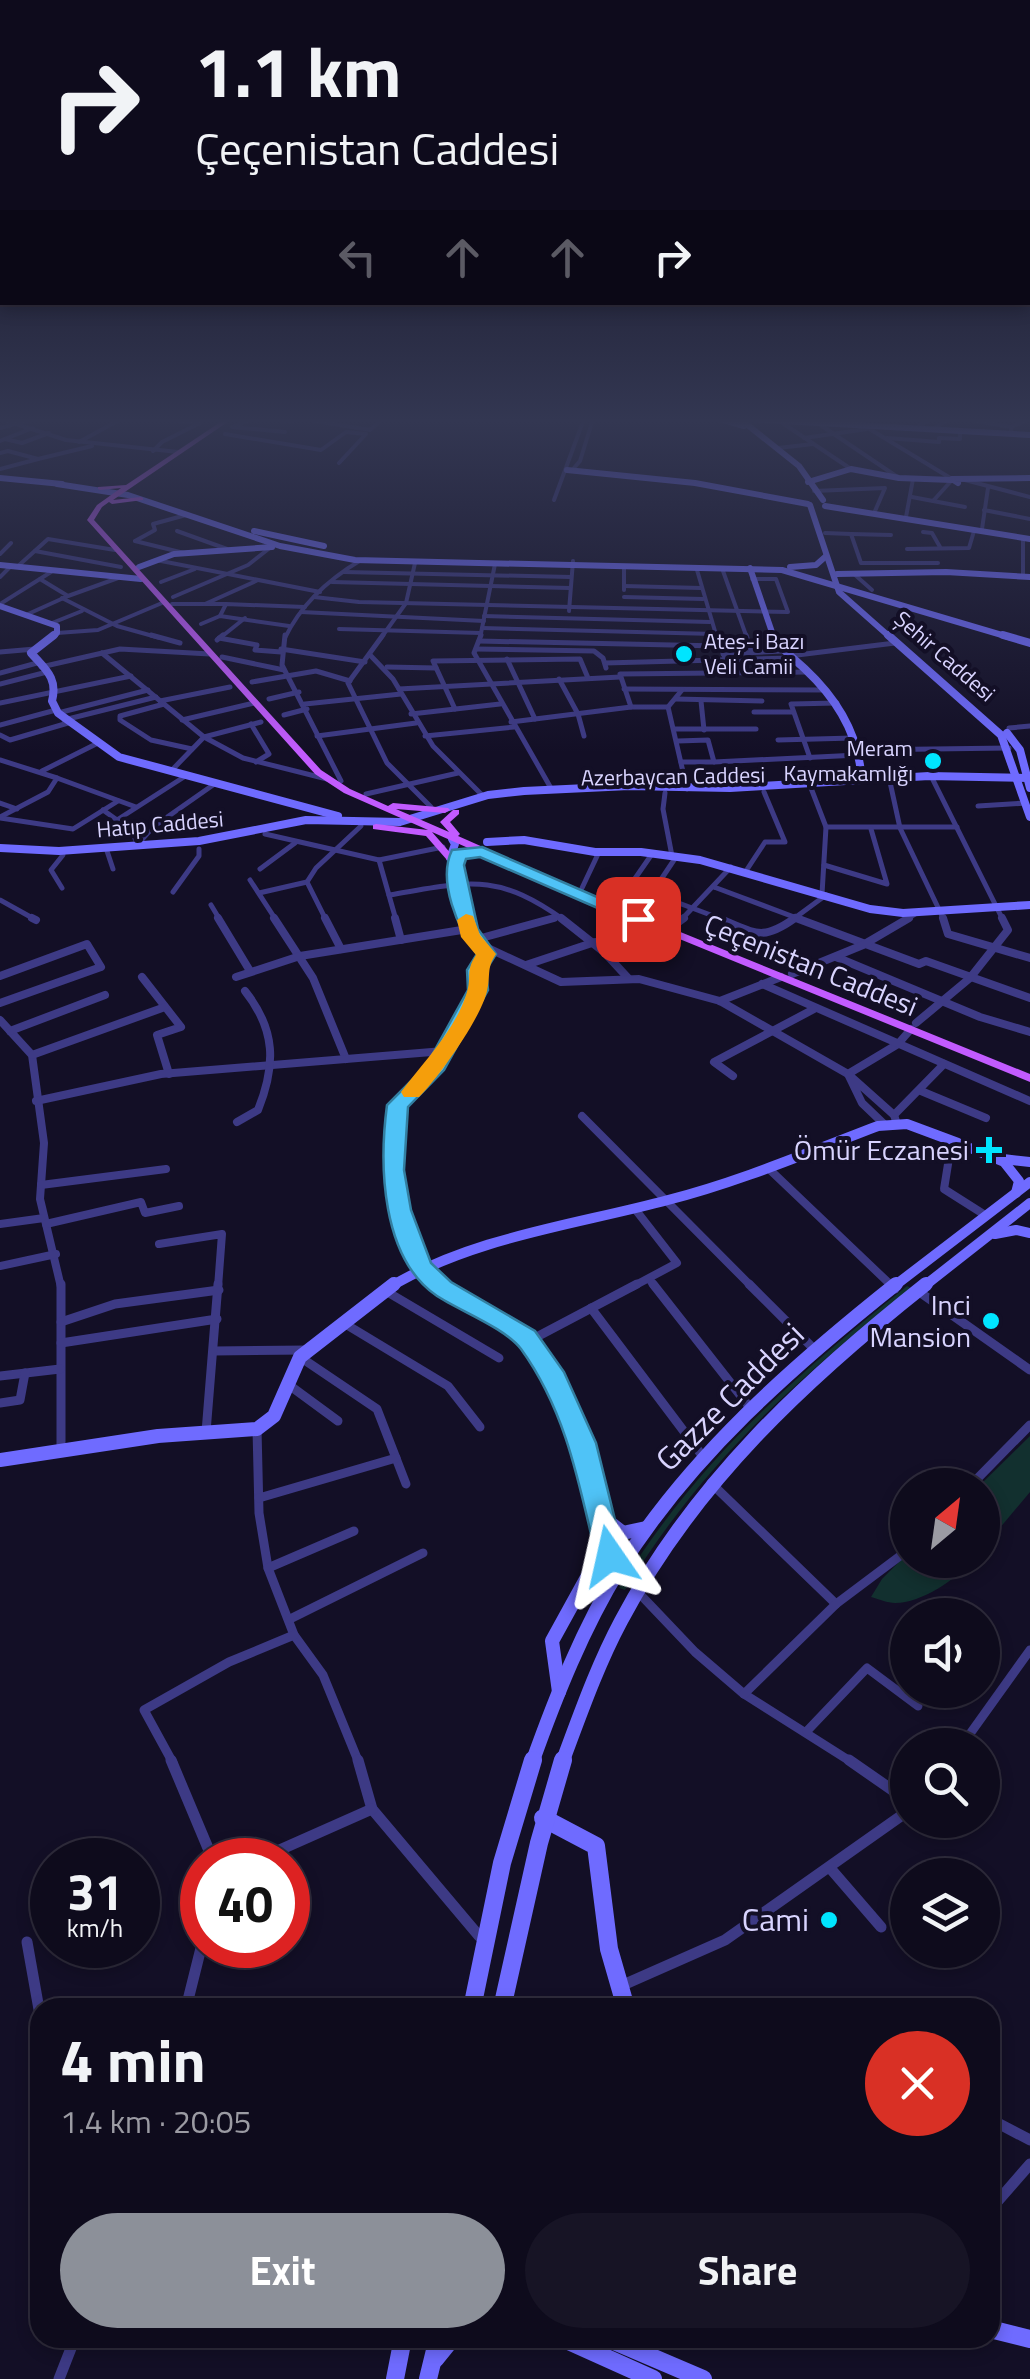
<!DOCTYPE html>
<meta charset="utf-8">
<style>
:root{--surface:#0e0b1c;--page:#171425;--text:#f1f3f6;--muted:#9b9ba3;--line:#2e2b3b;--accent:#8c9099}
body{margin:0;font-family:"Titillium Web",sans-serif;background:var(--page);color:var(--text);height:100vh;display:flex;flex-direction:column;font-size:38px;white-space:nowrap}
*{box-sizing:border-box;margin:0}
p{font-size:32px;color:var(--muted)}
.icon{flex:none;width:55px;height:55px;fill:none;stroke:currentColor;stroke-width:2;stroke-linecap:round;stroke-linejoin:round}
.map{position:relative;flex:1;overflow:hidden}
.details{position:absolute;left:30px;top:1998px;width:970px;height:350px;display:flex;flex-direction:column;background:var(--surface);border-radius:30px;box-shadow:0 5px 15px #0003,0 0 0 2px var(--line)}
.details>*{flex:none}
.top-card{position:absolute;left:0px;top:0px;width:1030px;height:305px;box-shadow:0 5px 15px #0003,0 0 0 2px var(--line);background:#0e0b1c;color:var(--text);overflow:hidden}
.needle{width:65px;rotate:29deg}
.fabs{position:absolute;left:890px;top:1468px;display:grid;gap:20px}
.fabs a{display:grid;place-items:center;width:110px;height:110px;border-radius:50%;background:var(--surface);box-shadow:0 5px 15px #0003,0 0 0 2px var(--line);font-size:50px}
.speed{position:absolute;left:30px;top:1838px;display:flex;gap:20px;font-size:50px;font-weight:700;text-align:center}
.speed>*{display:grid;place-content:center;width:130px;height:130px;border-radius:50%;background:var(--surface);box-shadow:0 5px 15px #0003,0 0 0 2px var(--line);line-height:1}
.speed small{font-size:25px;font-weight:400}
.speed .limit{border:15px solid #d22;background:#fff;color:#111}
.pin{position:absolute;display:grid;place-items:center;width:85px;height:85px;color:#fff;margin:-42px;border-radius:20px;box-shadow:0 5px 15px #0006}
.me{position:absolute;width:110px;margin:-55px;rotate:349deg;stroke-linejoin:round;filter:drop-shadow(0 0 8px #0008)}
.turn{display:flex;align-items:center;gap:35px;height:210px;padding:0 30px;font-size:45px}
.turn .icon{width:130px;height:130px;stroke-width:2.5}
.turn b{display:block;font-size:70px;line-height:85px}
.lanes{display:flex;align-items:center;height:95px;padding:0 30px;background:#0003;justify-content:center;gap:50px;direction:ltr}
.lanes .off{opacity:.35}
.round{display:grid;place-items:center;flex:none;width:105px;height:105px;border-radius:52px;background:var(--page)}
.overview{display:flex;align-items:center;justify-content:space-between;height:170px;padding:0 30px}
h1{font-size:60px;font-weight:700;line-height:75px}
.primary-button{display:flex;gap:20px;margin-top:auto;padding:20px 30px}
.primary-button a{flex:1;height:115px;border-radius:60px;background:var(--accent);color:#fff;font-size:40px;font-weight:700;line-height:115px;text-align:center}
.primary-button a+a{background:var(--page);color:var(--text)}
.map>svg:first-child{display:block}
.green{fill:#12302f}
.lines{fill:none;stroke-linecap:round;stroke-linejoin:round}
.street-far4{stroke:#3d3a85;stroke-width:4}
.street-far3{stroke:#3d3a85;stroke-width:5}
.street-far2{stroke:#3d3a85;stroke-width:8}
.street-far1{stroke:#3d3a85;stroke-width:9}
.street{stroke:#3d3a85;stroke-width:11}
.secondary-far4{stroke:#6f6bff;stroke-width:6}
.secondary-far3{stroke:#6f6bff;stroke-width:8}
.secondary-far2{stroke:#6f6bff;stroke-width:10}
.secondary-far1{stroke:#6f6bff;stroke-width:14}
.secondary{stroke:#6f6bff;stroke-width:18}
.primary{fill:#c25bff;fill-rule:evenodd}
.route{fill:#4fc3f7;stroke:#337fa1;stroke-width:2.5}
.slow{fill:#f59e0b}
.poi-dot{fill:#00e5ff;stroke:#130f26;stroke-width:4}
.labels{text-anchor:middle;stroke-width:8;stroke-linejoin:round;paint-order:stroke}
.far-poi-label{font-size:22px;fill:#d9d4ff;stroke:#130f26;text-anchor:start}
.far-street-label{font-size:22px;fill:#d9d4ff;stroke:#130f26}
.street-label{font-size:28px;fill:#d9d4ff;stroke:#130f26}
.poi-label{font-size:28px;fill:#d9d4ff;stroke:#130f26;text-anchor:end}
.near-street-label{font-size:32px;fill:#d9d4ff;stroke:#130f26}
.near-poi-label{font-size:32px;fill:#d9d4ff;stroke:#130f26;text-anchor:end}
</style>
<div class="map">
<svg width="1030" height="2379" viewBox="0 0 1030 2379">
<rect width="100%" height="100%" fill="#130f26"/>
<g class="green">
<path d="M907,1286L911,1288C792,1384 706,1459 625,1590L619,1588C699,1459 792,1379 907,1286Z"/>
<path d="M1030,1436V1492L983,1548L980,1485Z"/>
<path d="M907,1554L908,1560H973C956,1579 922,1603 895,1603C888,1603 878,1599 871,1597L882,1579Z"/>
</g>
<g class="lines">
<g class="street-far4">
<path d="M0,419L66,440L178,452"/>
<path d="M253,419L232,427L285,432"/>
<path d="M254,419L293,421"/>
<path d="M304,419L370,430L382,419"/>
<path d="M965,419L1011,427"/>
<path d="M778,420L851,469"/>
<path d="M816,422L899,478"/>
<path d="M863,425L952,479"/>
<path d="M918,427L930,419"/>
<path d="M0,428L34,419"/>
<path d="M935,428L949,419"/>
<path d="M1011,431V427L1030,419"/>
<path d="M225,434L321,450L346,432L366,434L339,463"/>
<path d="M804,438L867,429"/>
<path d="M887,438L939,442V438L960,439V433"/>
<path d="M5,439L22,443L49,433"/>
<path d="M0,441L33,428"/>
<path d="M79,442L121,419"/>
<path d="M778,448L813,444"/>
<path d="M153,451L162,442L200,423L159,419"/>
<path d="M0,453L8,451L38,459L92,446"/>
<path d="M574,468L580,461L593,419"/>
<path d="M0,469L38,459"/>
<path d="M965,480L1030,497"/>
<path d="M814,491L885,488L875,511"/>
<path d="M912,497L933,501L952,480"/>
<path d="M554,500L584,419"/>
<path d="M933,501L965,507"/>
<path d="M984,510L1030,519"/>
<path d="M906,517L913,479"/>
<path d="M982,529L988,488"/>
<path d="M177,531L227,549"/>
<path d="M923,532L932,533L940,547"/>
<path d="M825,533L851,534L861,563H938"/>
<path d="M851,534L891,535"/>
<path d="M1023,538V576"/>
<path d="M135,541L155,530L153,524L186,515"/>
<path d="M135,541L184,553"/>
<path d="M907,549L969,548L974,531"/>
<path d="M35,551L121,567"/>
<path d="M0,554L11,543"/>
<path d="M156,560L320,592"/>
<path d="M17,567L48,539L115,550"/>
<path d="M624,568V590"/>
<path d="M697,570L717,638"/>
<path d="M723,571L747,638"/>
<path d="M344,572L571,577"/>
<path d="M854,574L872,590"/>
<path d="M0,577L11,566"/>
<path d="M161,582L195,569"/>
<path d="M332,582L570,588"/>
<path d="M624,586L701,588"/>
<path d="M68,596L118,578"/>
<path d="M173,597L248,565L271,547"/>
<path d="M314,597L359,602L788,612L776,579H752"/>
<path d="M624,597L703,599"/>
<path d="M62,598L117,626L160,638"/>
<path d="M0,604L51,572"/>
<path d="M172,604H226"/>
<path d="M205,604L256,581"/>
<path d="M569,611L573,561"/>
<path d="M301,612L484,621"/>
<path d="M28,614L68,596L40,579"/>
<path d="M220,616L226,604L305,607"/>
<path d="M484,616L710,622"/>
<path d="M52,623L82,611"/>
<path d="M201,624L220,616L289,626"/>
<path d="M482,628L715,634"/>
<path d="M339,629L481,633"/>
<path d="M57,633L98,630L162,603"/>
<path d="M220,638L245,618"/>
<path d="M285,638C301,604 329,579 361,560"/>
<path d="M381,638L406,603L415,563"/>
<path d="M480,638L495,564"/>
</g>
<g class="street-far3">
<path d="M151,635L180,643"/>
<path d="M285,635L282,665L341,781"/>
<path d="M383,635L348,683L387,763L431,807"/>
<path d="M481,635L474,653L552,790"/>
<path d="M716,635L726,660"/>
<path d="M746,635L752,653"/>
<path d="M219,638L257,645L255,650L281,652"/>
<path d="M217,640L223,635"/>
<path d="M479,641L720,646"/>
<path d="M281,649L365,662"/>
<path d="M476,649L594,651L603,658L606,668"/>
<path d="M0,652L35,649"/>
<path d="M102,653L204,737L243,758L327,779"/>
<path d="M723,654L782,651"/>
<path d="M371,656L393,679L433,746L484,797"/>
<path d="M789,656L895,643"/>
<path d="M222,657L284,670"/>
<path d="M507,659L535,719"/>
<path d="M605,663L792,658"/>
<path d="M41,667L120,649L210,654"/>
<path d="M387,667L436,668"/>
<path d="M0,673L37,663"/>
<path d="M559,679L578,714L584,736"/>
<path d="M252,682L316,671L350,681"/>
<path d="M0,684L47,672"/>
<path d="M399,689L620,677"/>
<path d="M624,689L826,690"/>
<path d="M682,690L668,707L687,789"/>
<path d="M269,699L299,692"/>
<path d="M676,699L762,701"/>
<path d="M160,701L230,687"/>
<path d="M701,701L704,730"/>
<path d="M0,703L131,676"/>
<path d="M164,704L120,716V720L151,740L192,749"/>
<path d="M305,704L401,694"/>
<path d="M631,707H668"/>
<path d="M455,709L433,661L580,659L588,678"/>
<path d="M754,712H793"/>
<path d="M58,713L148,690"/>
<path d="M411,714L500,704"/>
<path d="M284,715L307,709"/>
<path d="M64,720L156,697"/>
<path d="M182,720L254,703"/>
<path d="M511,722L631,707L620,674L809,672"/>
<path d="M251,724L269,754L256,762"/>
<path d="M0,725L56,710"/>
<path d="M1009,728L1030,726"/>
<path d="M675,729H756"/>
<path d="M0,735L10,740L68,723"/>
<path d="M317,736L416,723"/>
<path d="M425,736L514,727"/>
<path d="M778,740L853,738"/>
<path d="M678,741L708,740L714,762H681"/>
<path d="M856,750L1009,748"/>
<path d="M810,758L791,704L837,703"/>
<path d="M0,760L57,778L48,792L0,817"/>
<path d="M714,762L858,755"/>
<path d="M172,770L204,737L261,722"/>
<path d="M42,771L98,743"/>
<path d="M57,778L136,807"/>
<path d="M933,780L1003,920"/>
<path d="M890,782L900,828L944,920"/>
<path d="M811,788L826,827L822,894"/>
<path d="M665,793L663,809L672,856"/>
<path d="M366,794L458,773"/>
<path d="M0,803L17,809"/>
<path d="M978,806L1026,803"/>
<path d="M103,810L117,820L187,775"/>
<path d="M0,818L73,829L118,801"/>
<path d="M117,820L130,829L138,844L153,827L213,785"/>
<path d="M826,827H957"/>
<path d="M265,834L379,860L443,847"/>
<path d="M107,851L113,869"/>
<path d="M676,857L652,893L724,920"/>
<path d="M379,860L396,920"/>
<path d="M824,865L887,884L871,829"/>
<path d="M260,869L295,843"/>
<path d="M746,871L765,842H785L764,792"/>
<path d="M250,880L276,920"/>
<path d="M714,887L802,920"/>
<path d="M62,888L51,870L63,855"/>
<path d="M582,888L599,852"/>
<path d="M173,892L199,856V849"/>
<path d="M259,893L307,882"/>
<path d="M389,895C468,882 495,871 564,920"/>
<path d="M0,900L36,920"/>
<path d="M618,903L652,854"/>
<path d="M211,905L220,920"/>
<path d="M326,920L307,882L316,868L361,826"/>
<path d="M547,920L556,917"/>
<path d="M681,920L731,867"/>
<path d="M792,920L826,895"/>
<path d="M905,920L920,911"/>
</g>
<g class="street-far2">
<path d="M32,918L36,920"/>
<path d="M218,918L250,971"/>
<path d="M274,918L313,978L346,1059"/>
<path d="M325,918L341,949"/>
<path d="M395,918L401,940"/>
<path d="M561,918L604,952L628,978"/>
<path d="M717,918C755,932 760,943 795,918"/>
<path d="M796,918L919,964L926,961L1030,998"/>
<path d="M943,918L948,934L1030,958"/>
<path d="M673,926L684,918"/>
<path d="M474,940L554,918"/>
<path d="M479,944L561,982L639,979L720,1001L848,1074L898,1044L911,1029"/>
<path d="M836,957L980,1017L1030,1032"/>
<path d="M615,959L667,931"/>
<path d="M526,965L595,942"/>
<path d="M792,974L863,945L909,918"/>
<path d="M0,976L87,944L101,967L0,1003"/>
<path d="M142,977L181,1027L157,1035L169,1074"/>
<path d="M236,977L300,956L468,929"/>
<path d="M762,984L1030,1101"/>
<path d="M720,1001L781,977"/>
<path d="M0,1020L32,1055L44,1143L40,1199L61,1287"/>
<path d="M916,1023L970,978L1008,930L1002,918"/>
<path d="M10,1031L105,995"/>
<path d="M32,1055L165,1007"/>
<path d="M733,1076L714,1062L814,1009"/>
<path d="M921,1091L986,1118"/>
<path d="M36,1101L161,1074L444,1051"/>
<path d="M894,1115L944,1064"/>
<path d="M582,1116L752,1287"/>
<path d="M237,1122L258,1110C276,1065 276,1030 245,991"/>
<path d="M885,1125L862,1103L848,1074L894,1115L897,1124"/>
<path d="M958,1143L949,1158L944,1189L985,1215"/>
<path d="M768,1168L893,1287"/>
<path d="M41,1185L166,1169"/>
<path d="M0,1224L44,1218"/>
<path d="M46,1224L141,1202L145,1213L179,1206"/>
<path d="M159,1244L222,1234L218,1287"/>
<path d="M0,1266L56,1254"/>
<path d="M650,1280L655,1287"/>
<path d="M632,1287L677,1263L635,1209"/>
</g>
<g class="street-far1">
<path d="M61,1284V1450"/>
<path d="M653,1284L751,1409"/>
<path d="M749,1284L816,1351"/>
<path d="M890,1284L895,1289"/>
<path d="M384,1290L499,1358"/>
<path d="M918,1291L1030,1370"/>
<path d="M591,1308L704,1458"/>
<path d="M61,1322L115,1304L219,1290"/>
<path d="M342,1322L448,1386L480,1427"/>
<path d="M529,1341L637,1284"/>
<path d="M61,1343L217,1319"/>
<path d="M214,1351L307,1350"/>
<path d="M300,1357L377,1409L406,1484"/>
<path d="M0,1376L60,1369"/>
<path d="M289,1385L338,1421"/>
<path d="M0,1403L20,1400L25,1373"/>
<path d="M257,1429L259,1513L268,1568L294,1635L323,1675L359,1763"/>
<path d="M206,1432L218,1284"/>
<path d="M711,1483L836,1604"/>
<path d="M971,1485L1030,1425"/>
<path d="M259,1498L396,1458"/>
<path d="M268,1568L354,1531"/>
<path d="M636,1590L695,1652L744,1694L853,1763"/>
<path d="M290,1619L423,1553"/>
<path d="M744,1694L836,1604L908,1550"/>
<path d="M807,1731L867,1668L918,1706"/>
<path d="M962,1745L1030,1650"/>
<path d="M173,1763L144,1710L229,1662L294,1635"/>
</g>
<g class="street">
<path d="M171,1760L213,1860"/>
<path d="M358,1760L372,1809L479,1936L488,1939"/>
<path d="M849,1760L908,1801"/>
<path d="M933,1820L946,1830"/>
<path d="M257,1860L372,1809"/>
<path d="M830,1868L881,1927"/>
<path d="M27,1942L40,2015"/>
<path d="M623,1985L725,1940L908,1811"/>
<path d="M186,2008L202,1944"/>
<path d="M990,2119L1030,2140"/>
<path d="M990,2210L1030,2164"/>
<path d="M59,2379L75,2338"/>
</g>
<g class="secondary-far4">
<path d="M720,419L744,426"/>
<path d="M740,419L799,466L823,500"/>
<path d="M750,419L1030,435"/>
<path d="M567,470L695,483L808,504"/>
<path d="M0,478L62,484"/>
<path d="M808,482L851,469L899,478L952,480"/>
<path d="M958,483L952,479L1030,478"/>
<path d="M57,484L128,495L280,546L355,560L782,570L1012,638"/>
<path d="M810,505L839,592L891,638"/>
<path d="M825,506L1030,539"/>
<path d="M254,531L324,546"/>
<path d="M0,565L141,579"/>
<path d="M139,567L174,554L272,547"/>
<path d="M790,567L816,565L825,557"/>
<path d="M750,568L774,638"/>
<path d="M837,574L946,572L1030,577"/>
<path d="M0,606L57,626V633L51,638"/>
</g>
<g class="secondary-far3">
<path d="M54,635L31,653C46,670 58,678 52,701L58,713L119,757L338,816"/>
<path d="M772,635C782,650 793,658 805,669C836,698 857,731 861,773L854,780"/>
<path d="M888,635L1001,735L1030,817"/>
<path d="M1003,635L1030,643"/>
<path d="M1007,733L1020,750L1030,788"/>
<path d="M452,839L455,844L450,858L461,880L467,920"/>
<path d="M487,842L524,840L595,852H641L700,860L870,909L903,913L1030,905"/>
<path d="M0,848L59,851L199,841L306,820L400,822L488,795L524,791L629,786L730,788L929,776L1030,778"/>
<path d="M455,865L461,853L482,852"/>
</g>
<g class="secondary-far2">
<path d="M1003,1159L1030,1162"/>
<path d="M995,1234L1016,1230L1030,1233"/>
<path d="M390,1287C473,1237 575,1225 668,1200C739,1182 809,1152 878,1126L907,1124L958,1143L1004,1162L1019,1181L1016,1193"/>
<path d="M441,1287C390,1239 393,1169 398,1105L434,1070L478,990L476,970L486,954L470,937L467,918"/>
<path d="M893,1287L1030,1182"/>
<path d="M923,1287L1030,1203"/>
</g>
<g class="secondary-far1">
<path d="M438,1284C463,1306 497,1316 523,1336C572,1375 596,1497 610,1556L619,1573"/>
<path d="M0,1460L158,1436L257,1429L274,1416L300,1357L394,1284"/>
<path d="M605,1519L623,1533L646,1528"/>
<path d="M559,1692L552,1641L590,1572L601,1525"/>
<path d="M532,1763C556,1696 583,1628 620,1568C690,1456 794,1365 896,1284"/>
<path d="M562,1763C580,1715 597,1666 621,1621C694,1483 805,1380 926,1284"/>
</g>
<g class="secondary">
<path d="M543,1818L596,1846L609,1949L626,2008"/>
<path d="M472,2008L502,1863L533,1760"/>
<path d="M502,2008L539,1843L563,1760"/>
<path d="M990,2329L1030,2339"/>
<path d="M562,2338L653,2379"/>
<path d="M607,2338L703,2379"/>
<path d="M435,2359L452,2338"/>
<path d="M395,2379L403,2338"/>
<path d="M428,2379L438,2338"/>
</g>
<path class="primary" d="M225,419H232L113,500L141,497L143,498V500L112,504L109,502L102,507L94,520L321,770L350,789L388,806L393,803L448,808L450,810L445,813L396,809L449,832L440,822L453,810H459V814L450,822L460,834L458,836L614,905L1030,1074V1082L606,909L432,832L453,856V860H447L426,836L373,829V825L376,824L428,830L344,793L315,774L87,520L97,505L121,488L100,490L98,489V487L126,485Z"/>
</g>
<linearGradient id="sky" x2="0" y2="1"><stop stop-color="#0a0815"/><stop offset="0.56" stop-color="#333752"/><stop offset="1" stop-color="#333752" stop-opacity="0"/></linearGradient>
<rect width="1030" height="752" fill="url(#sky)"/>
<path class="route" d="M482,847L648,919L645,923H632L480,857L466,859L464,865L478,929L496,954L486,970L488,990L444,1070L408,1107L404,1170L411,1210L431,1263L451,1282L535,1331L564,1372L596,1443L624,1556L620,1565L610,1569L600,1565L596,1556C579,1483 566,1411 521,1349C505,1328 460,1311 437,1296C381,1258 379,1165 387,1105L426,1066L468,990L467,970L477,954C458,929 437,881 452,850Z"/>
<path class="slow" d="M466,914L473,916L480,935L496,954C486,969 491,975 487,991C481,1018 439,1077 419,1097H404L401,1092C423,1062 456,1030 467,992C472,976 465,972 476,955L461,937L457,920Z"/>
<g class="poi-dot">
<circle cx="684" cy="654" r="10"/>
<circle cx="933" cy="761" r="10"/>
<path d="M984 1135h10v10h10v10h-10v10h-10v-10h-10v-10h10z"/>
<circle cx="991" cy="1321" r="10"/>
<circle cx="829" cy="1920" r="10"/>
</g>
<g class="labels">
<g class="far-poi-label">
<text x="704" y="649">Ateş-i Bazı<tspan x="704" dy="25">Veli Camii</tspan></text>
<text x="913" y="756" text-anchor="end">Meram<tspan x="913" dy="25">Kaymakamlığı</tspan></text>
</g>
<g class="far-street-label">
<text transform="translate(945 656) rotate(41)" y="8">Şehir Caddesi</text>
<text transform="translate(673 776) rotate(-1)" y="8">Azerbaycan Caddesi</text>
<text transform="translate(160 824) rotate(-5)" y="8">Hatıp Caddesi</text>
</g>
<g class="street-label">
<text transform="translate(811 965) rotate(22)" y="10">Çeçenistan Caddesi</text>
</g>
<g class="poi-label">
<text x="969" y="1160">Ömür Eczanesi</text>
<text x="971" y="1315">Inci<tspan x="971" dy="32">Mansion</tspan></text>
</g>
<g class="near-street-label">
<text transform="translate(730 1397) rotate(-45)" y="11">Gazze Caddesi</text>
</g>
<g class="near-poi-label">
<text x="809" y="1931">Cami</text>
</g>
</g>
</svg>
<div class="fabs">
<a><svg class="needle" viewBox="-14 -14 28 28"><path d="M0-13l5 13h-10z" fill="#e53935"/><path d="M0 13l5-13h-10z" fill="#9b9ba3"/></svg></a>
<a><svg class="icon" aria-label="sound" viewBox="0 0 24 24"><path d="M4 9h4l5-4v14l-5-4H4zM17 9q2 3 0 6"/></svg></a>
<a><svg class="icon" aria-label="search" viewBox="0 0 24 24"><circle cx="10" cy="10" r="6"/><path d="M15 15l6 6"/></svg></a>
<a><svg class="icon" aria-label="layers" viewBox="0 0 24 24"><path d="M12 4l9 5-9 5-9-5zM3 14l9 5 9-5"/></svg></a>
</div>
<div class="speed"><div>31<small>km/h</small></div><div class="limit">40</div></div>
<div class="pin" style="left:638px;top:919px;background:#d93025"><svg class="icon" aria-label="arrive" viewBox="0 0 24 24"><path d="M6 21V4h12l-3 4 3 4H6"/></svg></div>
<svg class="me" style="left:610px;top:1556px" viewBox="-20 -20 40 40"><path d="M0-17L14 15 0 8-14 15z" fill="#4fc3f7" stroke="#fff" stroke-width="4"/></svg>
<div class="top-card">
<div class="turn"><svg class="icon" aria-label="right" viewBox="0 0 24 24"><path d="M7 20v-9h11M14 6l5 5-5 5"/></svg><div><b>1.1 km</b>Çeçenistan Caddesi</div></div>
<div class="lanes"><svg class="icon off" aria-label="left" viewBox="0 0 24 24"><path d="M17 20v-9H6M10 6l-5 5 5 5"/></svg><svg class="icon off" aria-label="ahead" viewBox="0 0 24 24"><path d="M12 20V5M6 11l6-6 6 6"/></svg><svg class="icon off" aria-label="ahead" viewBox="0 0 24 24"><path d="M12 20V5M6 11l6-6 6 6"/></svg><svg class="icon" aria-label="right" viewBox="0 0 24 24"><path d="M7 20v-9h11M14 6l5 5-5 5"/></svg></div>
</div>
<section class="details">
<div class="overview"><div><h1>4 min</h1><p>1.4 km · 20:05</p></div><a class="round" style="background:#d93025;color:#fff"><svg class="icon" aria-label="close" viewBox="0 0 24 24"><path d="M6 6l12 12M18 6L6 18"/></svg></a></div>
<div class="primary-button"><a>Exit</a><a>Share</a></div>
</section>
</div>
